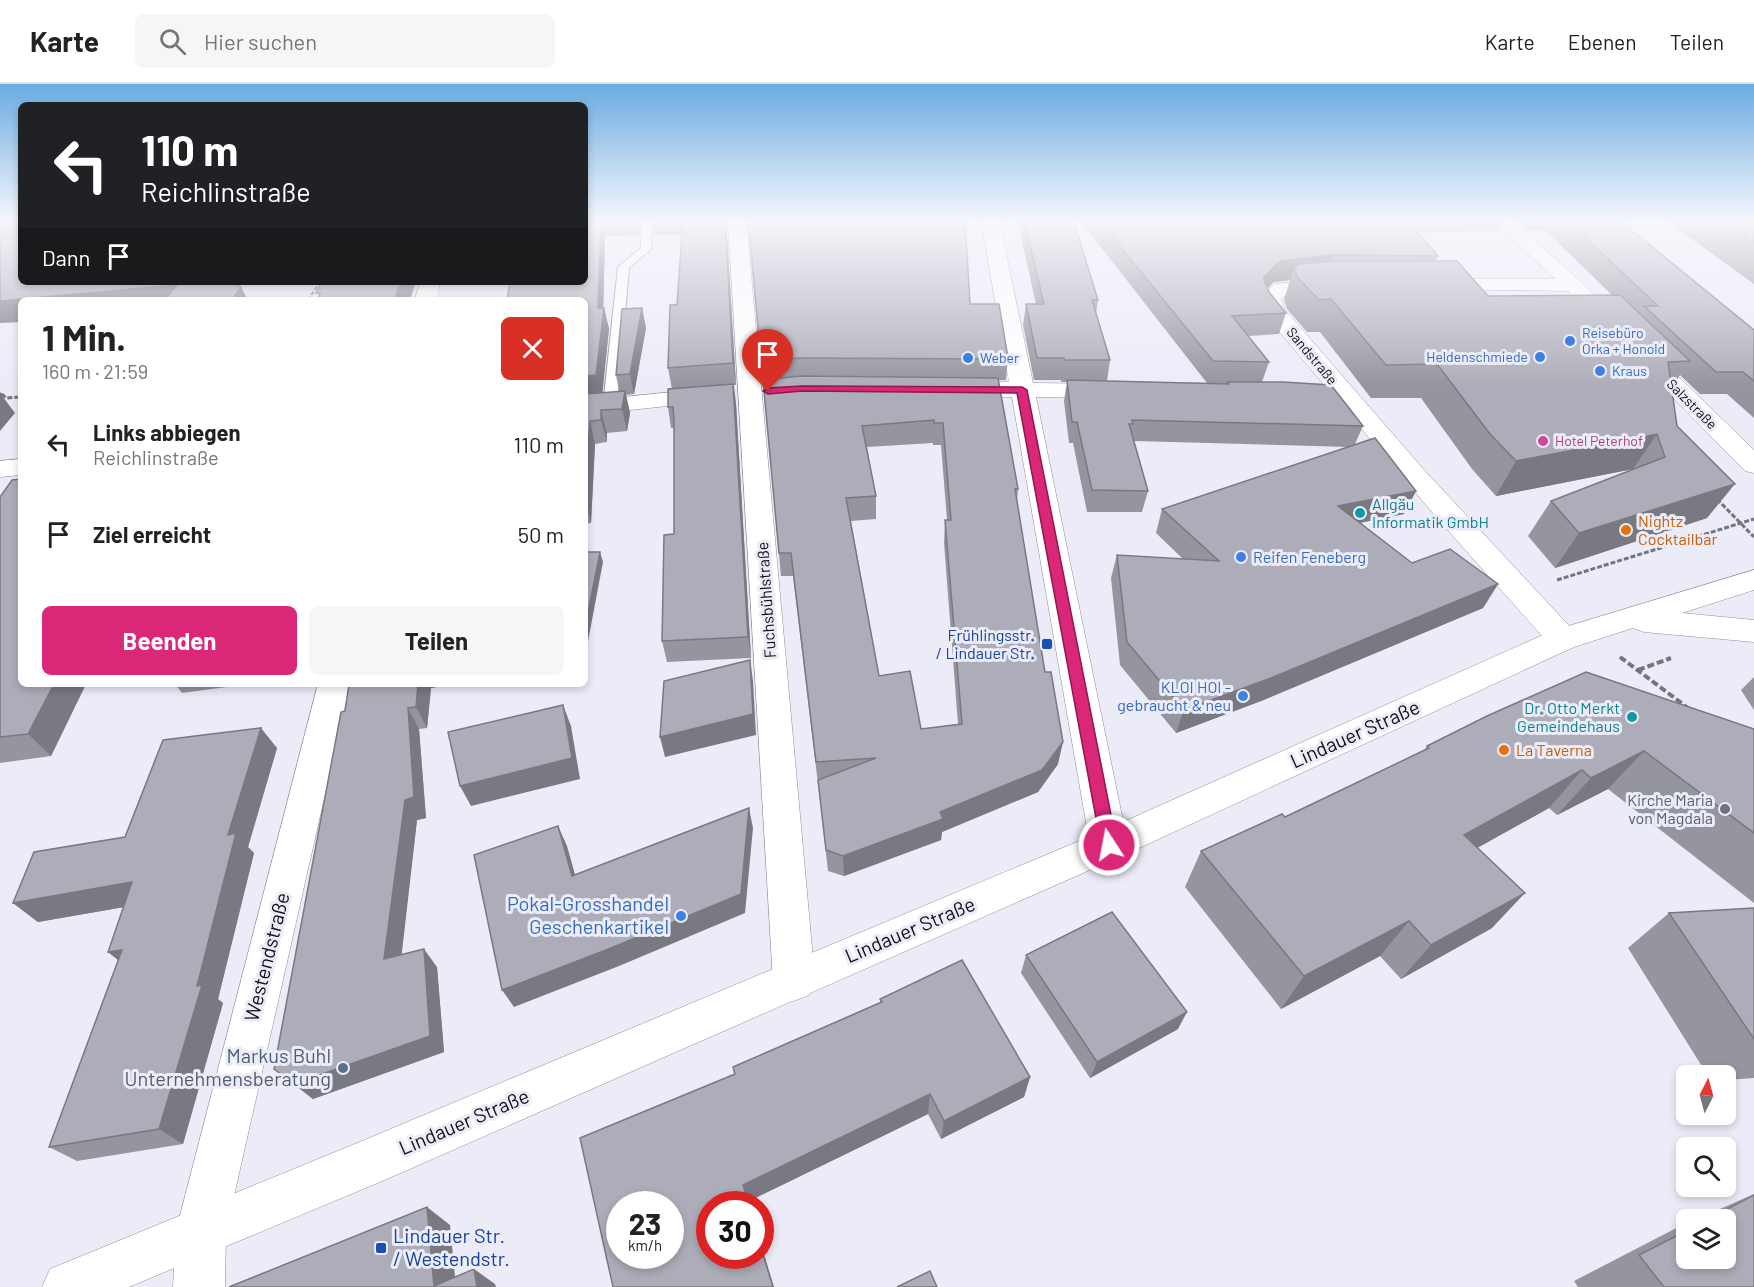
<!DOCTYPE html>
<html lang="de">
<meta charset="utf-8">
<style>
:root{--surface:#fff;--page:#f6f6f6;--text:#222;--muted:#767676;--line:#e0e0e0;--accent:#db2777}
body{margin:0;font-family:Barlow,sans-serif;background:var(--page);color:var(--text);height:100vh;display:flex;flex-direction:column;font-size:22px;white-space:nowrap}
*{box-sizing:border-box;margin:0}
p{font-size:20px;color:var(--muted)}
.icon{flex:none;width:33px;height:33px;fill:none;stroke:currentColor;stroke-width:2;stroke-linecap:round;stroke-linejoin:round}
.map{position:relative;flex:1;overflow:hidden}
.details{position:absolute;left:18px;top:213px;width:570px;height:390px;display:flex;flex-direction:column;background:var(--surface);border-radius:9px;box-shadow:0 3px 9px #0003}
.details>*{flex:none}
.hud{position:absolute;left:18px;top:18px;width:570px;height:183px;border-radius:9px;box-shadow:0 3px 9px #0003;background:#202124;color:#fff;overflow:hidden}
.needle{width:39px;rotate:6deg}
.buttons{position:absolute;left:1676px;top:981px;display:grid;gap:12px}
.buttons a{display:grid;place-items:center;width:60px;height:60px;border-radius:9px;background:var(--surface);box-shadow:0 3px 9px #0003;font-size:30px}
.speed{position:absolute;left:606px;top:1107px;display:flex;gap:12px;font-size:30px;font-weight:700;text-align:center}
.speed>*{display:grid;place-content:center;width:78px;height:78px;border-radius:50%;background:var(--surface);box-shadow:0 3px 9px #0003;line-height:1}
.speed small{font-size:15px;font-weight:400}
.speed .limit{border:9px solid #d22;background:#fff;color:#111}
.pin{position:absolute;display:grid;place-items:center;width:51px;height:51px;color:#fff;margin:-62px -26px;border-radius:50% 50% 50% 0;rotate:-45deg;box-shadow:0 0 6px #0007}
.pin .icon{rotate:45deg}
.me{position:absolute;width:66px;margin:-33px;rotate:349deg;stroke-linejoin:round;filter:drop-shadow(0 0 4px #0008)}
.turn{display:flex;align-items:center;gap:21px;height:126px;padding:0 24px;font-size:27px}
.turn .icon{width:78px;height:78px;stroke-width:2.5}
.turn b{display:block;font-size:42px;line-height:51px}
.then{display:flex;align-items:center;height:57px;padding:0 24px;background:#0003;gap:12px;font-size:22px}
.round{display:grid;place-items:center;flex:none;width:63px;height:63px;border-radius:9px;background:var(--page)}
.summary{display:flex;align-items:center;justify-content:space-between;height:102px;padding:0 24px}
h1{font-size:36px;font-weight:700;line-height:45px}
.primary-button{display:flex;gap:12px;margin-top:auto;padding:12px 24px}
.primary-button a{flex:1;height:69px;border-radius:9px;background:var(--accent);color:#fff;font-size:24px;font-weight:700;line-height:69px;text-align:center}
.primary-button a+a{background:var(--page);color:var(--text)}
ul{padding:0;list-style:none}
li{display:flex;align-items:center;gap:18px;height:90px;padding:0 24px}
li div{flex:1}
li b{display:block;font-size:22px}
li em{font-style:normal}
header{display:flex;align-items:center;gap:36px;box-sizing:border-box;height:84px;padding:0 30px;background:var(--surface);border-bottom:2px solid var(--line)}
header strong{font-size:28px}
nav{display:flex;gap:33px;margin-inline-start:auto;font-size:21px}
.search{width:420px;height:54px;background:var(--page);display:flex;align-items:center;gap:15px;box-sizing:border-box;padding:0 21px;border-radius:9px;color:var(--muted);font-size:22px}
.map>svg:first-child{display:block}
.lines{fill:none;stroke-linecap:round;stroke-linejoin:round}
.service-casing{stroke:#8d8e99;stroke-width:2}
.minor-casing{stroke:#8d8e99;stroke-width:1}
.tertiary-casing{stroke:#8d8e99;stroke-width:1}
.path-far2{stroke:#74757d;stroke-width:2;stroke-dasharray:4 2;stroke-linecap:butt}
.path-far1{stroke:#74757d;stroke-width:3;stroke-dasharray:5 2;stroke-linecap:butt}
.path{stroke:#74757d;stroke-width:4;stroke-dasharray:7 3;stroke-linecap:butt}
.service{fill:#fff;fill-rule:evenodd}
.minor{fill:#fff;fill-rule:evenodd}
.tertiary{fill:#fff;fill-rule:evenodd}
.wall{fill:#94959e;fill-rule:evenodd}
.shaded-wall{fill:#787981}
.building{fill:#acadb8;stroke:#787981;stroke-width:1.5;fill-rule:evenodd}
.route{fill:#db2777;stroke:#8e194d;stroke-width:1.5}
.shop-dot{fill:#3f7fe0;stroke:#ebecf8;stroke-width:2}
.hotel-dot{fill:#d1479c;stroke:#ebecf8;stroke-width:2}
.culture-dot{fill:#0f9aa8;stroke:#ebecf8;stroke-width:2}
.food-dot{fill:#e8710a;stroke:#ebecf8;stroke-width:2}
.transit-dot{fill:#1a4fb4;stroke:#ebecf8;stroke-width:2}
.worship-dot{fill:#6b7280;stroke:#ebecf8;stroke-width:2}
.service-dot{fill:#5c6f8a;stroke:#ebecf8;stroke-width:2}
.labels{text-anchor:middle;stroke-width:6;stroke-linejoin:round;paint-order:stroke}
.far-shop-label{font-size:14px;fill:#366cbe;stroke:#ebecf8;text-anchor:start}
.far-street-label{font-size:14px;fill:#111115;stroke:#ebecf8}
.far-hotel-label{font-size:14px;fill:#b23c85;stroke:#ebecf8;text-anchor:start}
.culture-label{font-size:16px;fill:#0d838f;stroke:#ebecf8;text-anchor:start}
.food-label{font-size:16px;fill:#c56008;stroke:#ebecf8;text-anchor:start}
.shop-label{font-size:16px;fill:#366cbe;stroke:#ebecf8;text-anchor:start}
.street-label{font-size:16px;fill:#111115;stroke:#ebecf8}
.transit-label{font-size:16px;fill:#164399;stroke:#ebecf8;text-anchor:end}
.worship-label{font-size:16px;fill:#5b616d;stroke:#ebecf8;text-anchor:end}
.near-street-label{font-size:20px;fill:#111115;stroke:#ebecf8}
.near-shop-label{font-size:20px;fill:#366cbe;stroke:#ebecf8;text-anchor:end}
.near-service-label{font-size:20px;fill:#4e5e75;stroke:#ebecf8;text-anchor:end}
.near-transit-label{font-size:20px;fill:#164399;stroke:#ebecf8;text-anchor:start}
</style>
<header>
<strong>Karte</strong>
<div class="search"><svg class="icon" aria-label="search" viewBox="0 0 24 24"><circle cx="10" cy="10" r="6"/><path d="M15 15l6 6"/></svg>Hier suchen</div>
<nav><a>Karte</a><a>Ebenen</a><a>Teilen</a></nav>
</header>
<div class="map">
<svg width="1754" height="1203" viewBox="0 0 1754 1203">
<rect width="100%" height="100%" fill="#ebecf8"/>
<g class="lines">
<g class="service-casing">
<path id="service" d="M642,135H652L651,165L629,184L617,321L610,325L603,321L618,183L641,164Z"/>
</g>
<g class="minor-casing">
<g id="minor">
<path d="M728,135H746L815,897L809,911L794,917L779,911L773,897Z"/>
<path d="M981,135H999L1033,299L1110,300L1119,302L1122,307L1119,312L1110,314L1036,313L1128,761L1122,772L1109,777L1096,772L1090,761L1012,313L955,312L947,310L943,305L947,300L955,298H1009Z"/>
<path d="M1332,194L1339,196L1342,200L1339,204L1288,210L1281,215L1285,226L1426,388L1574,547L1579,555L1574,563L1563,566L1552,563L1443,441L1338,317L1285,314L1282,309L1285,304L1325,302L1267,233L1259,214L1275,200Z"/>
<path d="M1432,195H1573L1580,197L1583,201L1580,205L1573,207L1425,205L1422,201L1425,197Z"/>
<path d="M420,198H440L437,216H415Z"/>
<path d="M712,304L721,306L724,311L721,316L585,331V317Z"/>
<path d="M21,375V391L0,393V377Z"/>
<path d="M318,600H350L226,1147L225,1203H173L176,1147Z"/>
</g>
</g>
<g class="tertiary-casing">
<g id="tertiary">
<path d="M1491,135H1511L1580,197L1754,366V389L1745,387L1566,205Z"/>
<path d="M1754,486V506L1682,529L1754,536V558L1644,548L1633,544L1574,563L1122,772L387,1095L129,1203H42L50,1185L362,1057L1096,750L1552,547Z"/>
</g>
</g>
<g class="path-far2">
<path d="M308,216L320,198"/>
<path d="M0,309L3,312"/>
</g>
<g class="path-far1">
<path d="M2,310L6,314L21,313"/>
<path d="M1717,415L1754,453"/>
<path d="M1557,496L1754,435"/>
</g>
<g class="path">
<path d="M1620,573L1688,624"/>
<path d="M1638,586L1671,574"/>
</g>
<use href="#service" class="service"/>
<use href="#minor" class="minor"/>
<use href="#tertiary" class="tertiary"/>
</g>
<g class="wall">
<path d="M585,135H640L639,151L605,152L603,224H604L609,245L602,309L619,307L616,291L642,224L646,244L634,310L626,311L630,329L627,347L607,349V358L595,360L591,439L585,440Z"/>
<path d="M651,135H726L736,301H734L736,320L751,574L667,578L662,557L674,450V344H671L668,323L672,305L668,284L677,221L682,151H654Z"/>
<path d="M748,135L970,220L1008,274L1006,296H998L1018,405L1017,417L1058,680L1038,708L942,748L941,756L844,792L828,787L818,700L793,492H781ZM933,359V361H941L947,436H945L944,459L958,640L921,645L879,592L851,437L876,435V412L867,363Z"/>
<path d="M1017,135H1073L1098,216L1096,229L1110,276L1107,297L1207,299L1079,135H1506L1500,147L1417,148L1438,172L1436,177L1488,212L1612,211L1545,146L1527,147L1513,135H1618L1754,246V334L1727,310H1700L1680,291L1672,304L1677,342L1707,434L1555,484L1528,452L1551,417L1633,385L1496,412L1472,385L1421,314H1371L1320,248H1307L1287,225L1284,216L1290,196L1274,198L1267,204L1269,208L1286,229L1279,250L1248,252L1269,278L1262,298L1363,342L1355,360L1416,407L1404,430L1360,439L1412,479L1498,500L1483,524L1261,617L1176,649L1120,581L1111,494L1117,471L1183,475L1156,449L1162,425L1348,363L1134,357L1148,407L1142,428H1087L1073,359H1069L1064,317L1067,298H1061V296H1034L1023,241L1026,220H1036Z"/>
<path d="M1664,135H1754V200Z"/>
<path d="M0,413L21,600H86L51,672L0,679Z"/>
<path d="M1754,593V626L1741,606Z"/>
<path d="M175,600H249L182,609Z"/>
<path d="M349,600H453L431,604L427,644L419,645L426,734L417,736L401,871L437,883L444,968L313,1015L274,985L345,627Z"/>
<path d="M1754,645V819L1608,705L1557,731L1549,724L1477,764L1492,844L1401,895L1380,872L1281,925L1185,803L1201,767L1285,733L1424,667L1427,662Z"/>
<path d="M277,664L248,763L254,769L218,915L223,919L183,1060L77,1077L49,1063L118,876L108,868L124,823L38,838L13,819Z"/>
<path d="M1754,824V994L1725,996V992H1708L1628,864L1669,829Z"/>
<path d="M1026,871L1178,945L1090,994L1021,889Z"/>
<path d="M880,915L1030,993L1024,1013L941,1055L928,1030L749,1117L613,1203L735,990L733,983L880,918Z"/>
<path d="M1754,1110V1203H1578L1574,1197L1686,1139V1174L1725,1136H1695Z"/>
</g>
<g class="shaded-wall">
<path d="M601,135L605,152L603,236L604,224L609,245L602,313L585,315V292L598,224Z"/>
<path d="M636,135H640L639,151Z"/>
<path d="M725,135H726L736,301L733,279Z"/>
<path d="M1332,171L1325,192L1294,184L1290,196L1274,198L1257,215L1263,194L1280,177Z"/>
<path d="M401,198H416L410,216H394Z"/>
<path d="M177,201L185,216H21V238L0,239V217Z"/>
<path d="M241,203L248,216H232Z"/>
<path d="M642,224L646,244L634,310L630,290Z"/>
<path d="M733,300L736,320L751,574L748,553Z"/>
<path d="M625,307L630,329L627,347L622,325Z"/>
<path d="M0,309L15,329L0,347Z"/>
<path d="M601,326L607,349V358L601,336Z"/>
<path d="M590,337L595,360L591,439L585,419Z"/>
<path d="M1657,350L1633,385L1496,412L1516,377Z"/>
<path d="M1735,400L1707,434L1555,484L1579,449Z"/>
<path d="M1416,407L1404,430L1328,445L1338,422Z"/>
<path d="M600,468L603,478L585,573V544Z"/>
<path d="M1498,500L1483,524L1261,617L1176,649L1184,626Z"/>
<path d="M750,576L753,597L756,651L665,673L660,653Z"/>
<path d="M54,600H86L51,672L28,650Z"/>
<path d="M418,600H453L431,604L427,644L416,623Z"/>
<path d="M563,621L571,642L580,695L471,722L460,702Z"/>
<path d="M408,624L419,645L426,734L417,736L399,894L384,875Z"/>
<path d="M261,644L277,664L248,763L254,769L218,915L223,919L183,1060L159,1045L197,902L228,751Z"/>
<path d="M1063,658L1058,680L1038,708L942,748L941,756L844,792L843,772L940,728Z"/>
<path d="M1644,667L1608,705L1557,731L1591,694Z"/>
<path d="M1582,686L1549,724L1434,788L1464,751Z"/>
<path d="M749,724L753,744L745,829L619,882L514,923L502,906Z"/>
<path d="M558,742L567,762L581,812L572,792Z"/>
<path d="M132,798L153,818L38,838L13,819Z"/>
<path d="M1525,809L1492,844L1401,895L1431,861Z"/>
<path d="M1409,837L1380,872L1281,925L1304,892Z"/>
<path d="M424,865L437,883L444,968L313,1015L294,1000Z"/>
<path d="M122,866L131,886L108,868Z"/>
<path d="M1187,928L1178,945L1090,994L1097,978Z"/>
<path d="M1030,993L1024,1013L941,1055L944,1037Z"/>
<path d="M930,1010L928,1030L749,1117L750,1120H749L743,1101Z"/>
<path d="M427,1123L450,1141L456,1203L434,1202Z"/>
<path d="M760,1157L774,1203H773L760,1161Z"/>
<path d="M474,1185L495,1200L496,1203H477Z"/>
</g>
<g class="building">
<path d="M0,135H21V198H230L241,203L232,216H165L177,201L0,217Z"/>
<path d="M585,135H601L598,224H604L596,291L585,292V216H507L510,198H585Z"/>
<path d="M683,135H725L733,279L668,284L670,221H677Z"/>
<path d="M748,135H965L970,220H999L1008,274H994L995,275L800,274L761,276Z"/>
<path d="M1024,135H1073L1098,216H1092L1110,276H1065L1064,274H1037L1026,220H1044Z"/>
<path d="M1098,135H1406L1438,172L1332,171L1280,177L1263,194L1269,208L1286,229L1232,232L1269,278L1213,277Z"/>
<path d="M1565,135H1618L1754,246V297L1743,288H1716L1644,222H1658Z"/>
<path d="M1718,135H1754V159Z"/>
<path d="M1336,177H1457L1488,212L1620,211L1690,277L1668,278L1677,342L1735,400L1579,449L1551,417L1665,373L1657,350L1516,377L1490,350L1437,280L1386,281L1331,215L1319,216L1297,193L1294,184L1299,180Z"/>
<path d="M322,198H401L394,216H318L320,209H316Z"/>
<path d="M642,224L630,290L616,291L622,225Z"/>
<path d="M801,292L998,294L1018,405H1015L1045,588H1051L1063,658L1042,686L940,728L943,735L843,772L826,766L818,696L876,674L816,678L791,469H779L763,296ZM934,336V339H943L951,436H945L962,640L921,645L910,587L879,592L846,414L876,412L862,342Z"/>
<path d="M1067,296L1229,300L1228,298H1283L1331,301L1363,342L1132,336L1133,340H1129L1148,407L1092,406L1077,338H1072Z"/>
<path d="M733,300L748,553L662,557L664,451L674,450V338L673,323H668V305Z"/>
<path d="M625,307L622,325L601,326V336L590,337L585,406V310Z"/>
<path d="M1375,354L1416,407L1338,422L1412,479L1450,465L1498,500L1271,594L1184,626L1127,558L1117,471L1219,477L1162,425Z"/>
<path d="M21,395V600H54L28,650L0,653V413L12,396Z"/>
<path d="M585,468H600L585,544Z"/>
<path d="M750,576L753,630L660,653L664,597Z"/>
<path d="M1586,588L1754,645V749L1644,667L1591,694L1582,686L1464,751L1525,809L1431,861L1409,837L1304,892L1201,767L1282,730L1285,733L1429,664L1427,662L1487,632Z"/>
<path d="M349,600H418L416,623L408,624L414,713L405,716L384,875L424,865L430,952L294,1000L274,985L341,628L345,627Z"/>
<path d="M563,621L572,674L460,702L448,648Z"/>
<path d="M261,644L228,751L236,749L197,902L202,901L159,1045L49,1063L122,866L108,868L132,798L13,819L34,768L125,753L163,656Z"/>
<path d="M749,724L741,810L611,864L502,906L474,771L558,742L572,792Z"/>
<path d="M1754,824V955L1669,829Z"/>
<path d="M1112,828L1187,928L1097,978L1026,871Z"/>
<path d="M962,876L1030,993L944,1037L930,1010L743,1101L749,1120H710V1172H760V1161L773,1203H613L580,1054L735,990L733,983L882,918L880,915ZM620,1120H670V1172H620Z"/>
<path d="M1754,1111V1203H1664L1639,1171L1686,1147V1174H1725V1136H1707Z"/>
<path d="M427,1123L434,1202L474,1185L477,1203H229Z"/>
<path d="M930,1187L937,1203H897Z"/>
</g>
<linearGradient id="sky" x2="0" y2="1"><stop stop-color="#6aabe2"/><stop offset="0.45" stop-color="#f6f6fc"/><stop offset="1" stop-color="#f6f6fc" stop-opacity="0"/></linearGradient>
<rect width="1754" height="303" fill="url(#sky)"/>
<path class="route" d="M802,302L1022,303L1027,306L1117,761L1114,766L1109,768L1103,766L1101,761L1017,309L802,307L768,310L763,307L768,304Z"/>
<g class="shop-dot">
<circle cx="1570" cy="257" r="6"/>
<circle cx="1540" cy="273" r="6"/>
<circle cx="968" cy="274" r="6"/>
<circle cx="1600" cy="287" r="6"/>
<circle cx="1241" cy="473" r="6"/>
<circle cx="1243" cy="612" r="6"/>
<circle cx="681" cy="832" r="6"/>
</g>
<circle class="hotel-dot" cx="1543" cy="357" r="6"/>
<g class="culture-dot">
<circle cx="1360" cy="429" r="6"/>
<circle cx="1632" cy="633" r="6"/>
</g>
<g class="food-dot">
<circle cx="1626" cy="446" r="6"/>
<circle cx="1504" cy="666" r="6"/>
</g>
<g class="transit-dot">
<rect x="1041" y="554" width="12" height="12" rx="3"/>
<rect x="375" y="1158" width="12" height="12" rx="3"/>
</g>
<circle class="worship-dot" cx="1725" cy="725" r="6"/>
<circle class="service-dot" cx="343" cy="984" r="6"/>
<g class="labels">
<g class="far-shop-label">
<text x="1582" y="254">Reisebüro<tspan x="1582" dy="16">Orka + Honold</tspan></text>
<text x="1528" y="278" text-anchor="end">Heldenschmiede</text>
<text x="980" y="279">Weber</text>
<text x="1612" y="292">Kraus</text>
</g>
<g class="far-street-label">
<text transform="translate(1312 272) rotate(50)" y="5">Sandstraße</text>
<text transform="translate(1692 320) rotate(45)" y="5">Salzstraße</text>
</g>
<g class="far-hotel-label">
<text x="1555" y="362">Hotel Peterhof</text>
</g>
<g class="culture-label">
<text x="1372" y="426">Allgäu<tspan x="1372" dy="18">Informatik GmbH</tspan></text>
<text x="1620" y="630" text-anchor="end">Dr. Otto Merkt<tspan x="1620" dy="18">Gemeindehaus</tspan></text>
</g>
<g class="food-label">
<text x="1638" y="443">Nightz<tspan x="1638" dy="18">Cocktailbar</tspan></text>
<text x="1516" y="672">La Taverna</text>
</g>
<g class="shop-label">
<text x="1253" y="479">Reifen Feneberg</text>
<text x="1231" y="609" text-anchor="end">KLOI HOI -<tspan x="1231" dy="18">gebraucht &amp; neu</tspan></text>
</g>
<g class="street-label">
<text transform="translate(766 516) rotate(-94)" y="6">Fuchsbühlstraße</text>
</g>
<g class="transit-label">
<text x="1035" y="557">Frühlingsstr.<tspan x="1035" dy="18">/ Lindauer Str.</tspan></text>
</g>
<g class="worship-label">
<text x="1713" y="722">Kirche Maria<tspan x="1713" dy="18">von Magdala</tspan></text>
</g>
<g class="near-street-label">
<text transform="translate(1355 650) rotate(-24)" y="7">Lindauer Straße</text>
<text transform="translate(910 846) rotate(-23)" y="7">Lindauer Straße</text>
<text transform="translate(267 873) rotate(-76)" y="7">Westendstraße</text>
<text transform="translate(464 1038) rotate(-23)" y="7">Lindauer Straße</text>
</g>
<g class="near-shop-label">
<text x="669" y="827">Pokal-Grosshandel<tspan x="669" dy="23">Geschenkartikel</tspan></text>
</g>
<g class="near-service-label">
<text x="331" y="979">Markus Buhl<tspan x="331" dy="23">Unternehmensberatung</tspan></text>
</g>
<g class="near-transit-label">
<text x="393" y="1159">Lindauer Str.<tspan x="393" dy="23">/ Westendstr.</tspan></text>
</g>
</g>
</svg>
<div class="buttons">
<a><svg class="needle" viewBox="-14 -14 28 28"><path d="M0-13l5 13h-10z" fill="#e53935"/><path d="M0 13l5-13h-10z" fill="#767676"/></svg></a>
<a><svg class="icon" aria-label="search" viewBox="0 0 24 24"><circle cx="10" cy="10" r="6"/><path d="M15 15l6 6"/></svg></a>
<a><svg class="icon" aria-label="layers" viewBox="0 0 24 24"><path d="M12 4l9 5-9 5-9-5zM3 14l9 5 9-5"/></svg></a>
</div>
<div class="speed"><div>23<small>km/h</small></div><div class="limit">30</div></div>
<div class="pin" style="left:768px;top:307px;background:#d93025"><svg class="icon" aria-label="arrive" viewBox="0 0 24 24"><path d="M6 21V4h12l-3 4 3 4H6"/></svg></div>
<svg class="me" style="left:1109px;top:761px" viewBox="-20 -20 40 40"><circle r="17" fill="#db2777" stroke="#fff" stroke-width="3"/><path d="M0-11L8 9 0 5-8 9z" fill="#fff"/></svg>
<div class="hud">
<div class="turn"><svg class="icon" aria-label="left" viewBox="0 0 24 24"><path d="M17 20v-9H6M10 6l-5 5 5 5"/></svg><div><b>110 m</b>Reichlinstraße</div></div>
<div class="then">Dann<svg class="icon" aria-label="arrive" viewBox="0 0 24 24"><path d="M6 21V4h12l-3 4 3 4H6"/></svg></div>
</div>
<section class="details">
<div class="summary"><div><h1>1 Min.</h1><p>160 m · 21:59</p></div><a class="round" style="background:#d93025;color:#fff"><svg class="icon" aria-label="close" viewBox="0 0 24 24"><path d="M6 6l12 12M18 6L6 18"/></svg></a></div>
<ul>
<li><svg class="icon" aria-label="left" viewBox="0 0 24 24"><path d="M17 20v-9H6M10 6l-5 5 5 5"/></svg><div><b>Links abbiegen</b><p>Reichlinstraße</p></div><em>110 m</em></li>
<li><svg class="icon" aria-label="arrive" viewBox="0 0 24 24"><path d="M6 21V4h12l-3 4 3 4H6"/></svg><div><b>Ziel erreicht</b></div><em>50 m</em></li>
</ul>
<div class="primary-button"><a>Beenden</a><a>Teilen</a></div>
</section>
</div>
